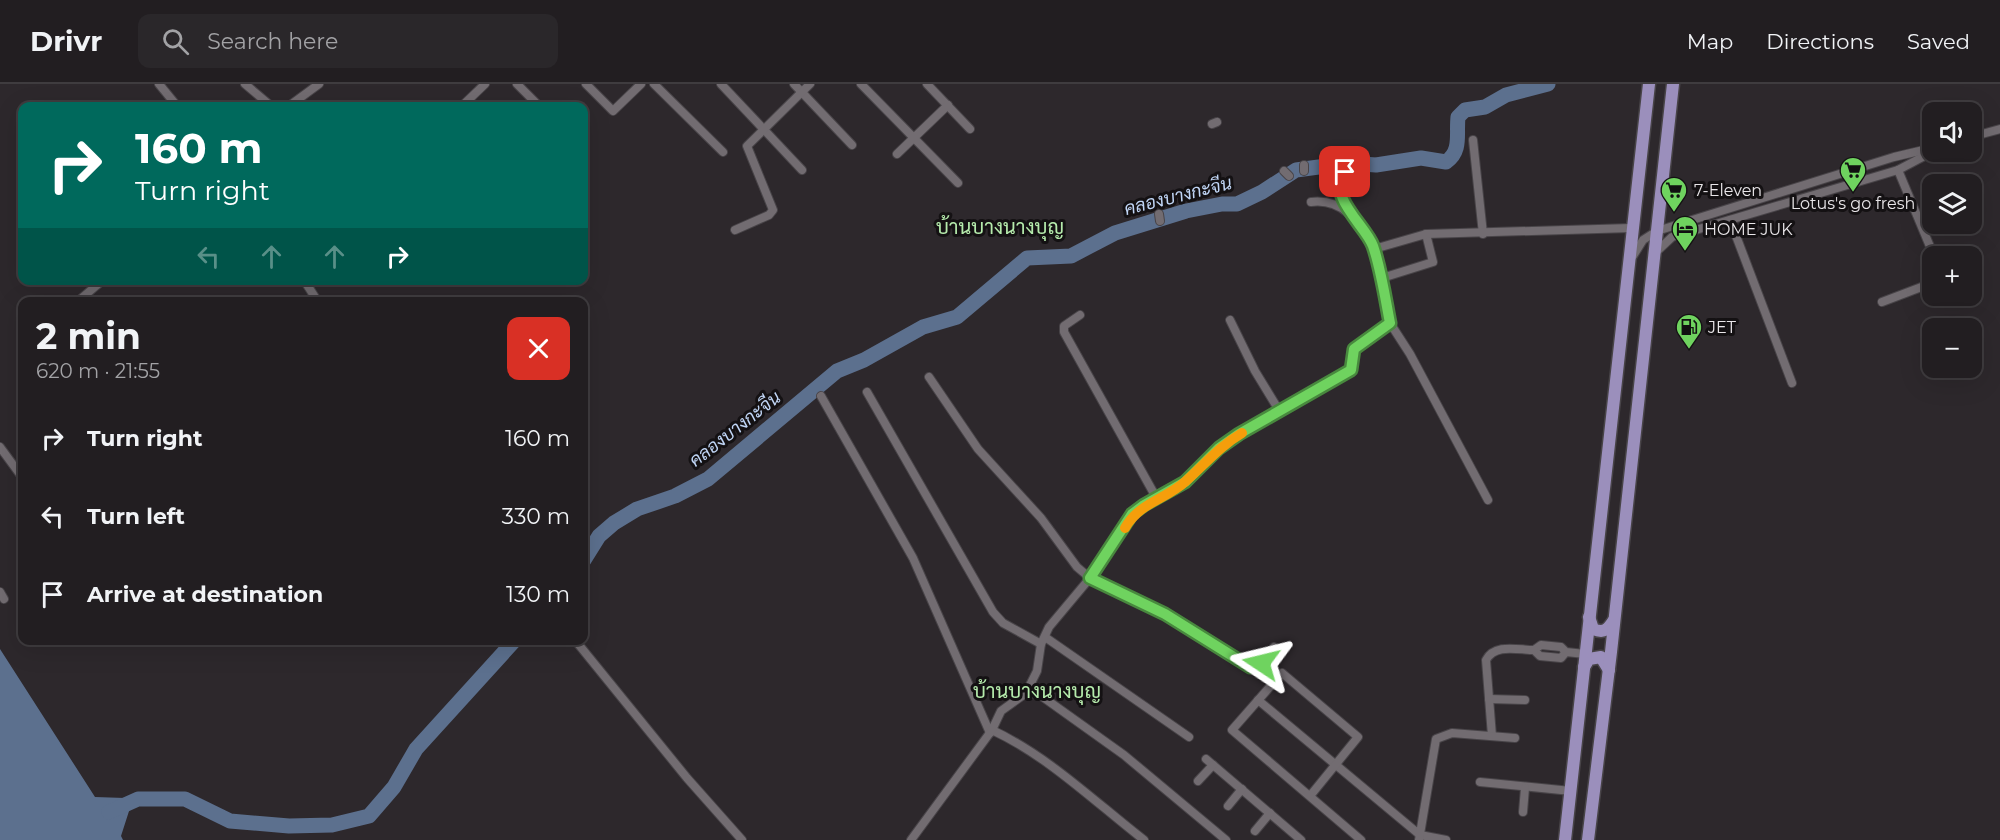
<!DOCTYPE html>
<meta charset="utf-8">
<style>
:root{--surface:#221e21;--page:#2a272a;--text:#f1f3f6;--muted:#a2a2a5;--line:#3f3c3f}
body{margin:0;font-family:Montserrat,Sarabun,sans-serif;background:var(--page);color:var(--text);height:100vh;display:flex;flex-direction:column;font-size:22px;white-space:nowrap}
*{box-sizing:border-box;margin:0}
p{font-size:20px;color:var(--muted)}
.icon{flex:none;width:33px;height:33px;fill:none;stroke:currentColor;stroke-width:2;stroke-linecap:round;stroke-linejoin:round}
.map{position:relative;flex:1;overflow:hidden}
.panel{position:absolute;left:18px;top:213px;width:570px;height:348px;display:flex;flex-direction:column;background:var(--surface);border-radius:12px;box-shadow:0 6px 24px #0002,0 0 0 2px var(--line)}
.panel>*{flex:none}
.hud{position:absolute;left:18px;top:18px;width:570px;height:183px;border-radius:12px;box-shadow:0 6px 24px #0002,0 0 0 2px var(--line);background:#00695c;color:#fff;overflow:hidden}
.tools{position:absolute;left:1922px;top:18px;display:grid;gap:12px}
.tools a{display:grid;place-items:center;width:60px;height:60px;border-radius:12px;background:var(--surface);box-shadow:0 6px 24px #0002,0 0 0 2px var(--line);font-size:30px}
.pin{position:absolute;display:grid;place-items:center;width:51px;height:51px;color:#fff;margin:-26px;border-radius:12px;box-shadow:0 3px 9px #0006}
.me{position:absolute;width:66px;margin:-33px;rotate:280deg;stroke-linejoin:round;filter:drop-shadow(0 0 4px #0008)}
.turn{display:flex;align-items:center;gap:21px;height:126px;padding:0 18px;font-size:27px}
.turn .icon{width:78px;height:78px;stroke-width:2.5}
.turn b{display:block;font-size:42px;line-height:51px}
.lanes{display:flex;align-items:center;height:57px;padding:0 18px;background:#0003;justify-content:center;gap:30px;direction:ltr}
.lanes .off{opacity:.35}
.round{display:grid;place-items:center;flex:none;width:63px;height:63px;border-radius:12px;background:var(--page)}
.head{display:flex;align-items:center;justify-content:space-between;height:102px;padding:0 18px}
h1{font-size:36px;font-weight:700;line-height:45px}
ul{padding:0;list-style:none}
li{display:flex;align-items:center;gap:18px;height:78px;padding:0 18px}
li div{flex:1}
li b{display:block;font-size:22px}
li em{font-style:normal}
header{display:flex;align-items:center;gap:36px;box-sizing:border-box;height:84px;padding:0 30px;background:var(--surface);border-bottom:2px solid var(--line)}
header strong{font-size:28px}
nav{display:flex;gap:33px;margin-inline-start:auto;font-size:21px}
.search{width:420px;height:54px;background:var(--page);display:flex;align-items:center;gap:15px;box-sizing:border-box;padding:0 21px;border-radius:12px;color:var(--muted);font-size:22px}
.map>svg:first-child{display:block}
.water{fill:#5c708e}
.lines{fill:none;stroke-linecap:round;stroke-linejoin:round}
.river{stroke:#5c708e;stroke-width:15}
.street-casing{stroke:#484448;stroke-width:10}
.primary-casing{stroke:#484448;stroke-width:15}
.street{stroke:#726c71;stroke-width:8}
.primary{stroke:#9b8fbc;stroke-width:12}
.route-casing{stroke:#48893e;stroke-width:15}
.route{stroke:#6fd35f;stroke-width:10}
.slow{stroke:#f59e0b;stroke-width:10}
.labels{text-anchor:middle;stroke-width:6;stroke-linejoin:round;paint-order:stroke}
.poi-label{font-size:16px;fill:#e9e6e9;stroke:#141113;text-anchor:start}
.water-label{font-size:18px;font-style:italic;fill:#c1d6f6;stroke:#141113}
.quarter-label{font-size:20px;fill:#b5ebac;stroke:#141113}
</style>
<header>
<strong>Drivr</strong>
<div class="search"><svg class="icon" aria-label="search" viewBox="0 0 24 24"><circle cx="10" cy="10" r="6"/><path d="M15 15l6 6"/></svg>Search here</div>
<nav><a>Map</a><a>Directions</a><a>Saved</a></nav>
</header>
<div class="map">
<svg width="2000" height="756" viewBox="0 0 2000 756">
<rect width="100%" height="100%" fill="#2d282c"/>
<path class="water" d="M0,565L95,713L125,714L130,724L121,752L123,756H0Z"/>
<g class="lines">
<g class="river">
<path d="M584,476L599,452L614,439L637,425L675,412L708,395L837,287L864,276L923,243L957,233L1027,174L1071,172L1115,149L1186,127L1222,120H1237L1262,108L1296,86L1349,79L1376,81L1421,74L1446,78C1462,67 1456,50 1458,33L1465,26L1485,23L1506,11L1548,0"/>
<path d="M109,728L138,715H185L230,737L289,742L332,741L369,732L394,703L416,665L515,556"/>
</g>
<g class="street-casing">
<g id="street">
<path d="M159,0L177,22"/>
<path d="M245,0L271,22"/>
<path d="M517,0L539,22"/>
<path d="M586,0L613,27L641,0"/>
<path d="M654,0L723,68"/>
<path d="M721,0L802,86"/>
<path d="M794,0L852,61"/>
<path d="M861,0L958,99"/>
<path d="M927,0L970,45"/>
<path d="M289,22L319,0"/>
<path d="M462,22L485,0"/>
<path d="M1212,40L1217,38"/>
<path d="M1971,53L2000,45"/>
<path d="M1473,56L1483,150"/>
<path d="M897,70L948,21"/>
<path d="M1304,81V87"/>
<path d="M1898,86L1934,172"/>
<path d="M1284,87L1289,92"/>
<path d="M1348,87C1333,95 1344,115 1349,128"/>
<path d="M1311,118C1344,114 1359,139 1375,164"/>
<path d="M1159,130L1160,137"/>
<path d="M1730,136L1792,299"/>
<path d="M735,146L769,131L773,126L747,62L810,0"/>
<path d="M1655,169L1672,153L1898,86L1932,68"/>
<path d="M1633,172L1643,156L1657,147L1894,73L1932,64"/>
<path d="M1382,194L1433,178L1426,150"/>
<path d="M304,196L318,218"/>
<path d="M77,218L103,196"/>
<path d="M1882,218L1932,199"/>
<path d="M1080,231L1064,242V248L1157,415"/>
<path d="M1230,236L1255,287L1280,328"/>
<path d="M929,293L978,365L1041,434L1077,483L1090,494L1165,530L1250,583L1261,579L1274,563"/>
<path d="M867,308L993,528L1003,539L1041,560"/>
<path d="M821,312L913,474L990,649"/>
<path d="M0,363L22,393"/>
<path d="M1488,416L1410,270L1390,239L1374,165L1426,150L1631,144"/>
<path d="M0,508L4,515"/>
<path d="M1045,553L1189,653"/>
<path d="M575,556L687,694L742,756"/>
<path d="M1566,568L1561,574L1540,572L1534,566L1541,561L1561,563L1566,568L1585,570"/>
<path d="M1026,609L1040,611L1124,671L1226,756"/>
<path d="M1489,615L1525,616"/>
<path d="M1258,616L1420,751L1446,756"/>
<path d="M992,646C1048,672 1095,718 1144,756"/>
<path d="M1492,652L1486,576C1495,559 1518,566 1534,566"/>
<path d="M1206,675L1301,756"/>
<path d="M1198,697L1213,681"/>
<path d="M1480,698L1571,707"/>
<path d="M1310,712L1358,653L1282,589L1232,646L1361,756"/>
<path d="M1228,722L1242,705"/>
<path d="M1523,728L1525,704"/>
<path d="M1255,747L1270,729"/>
<path d="M911,756L992,646L1001,627L1026,609L1037,587L1041,560L1049,543L1090,494L1132,431L1144,421L1185,398L1219,364L1239,350L1351,286L1354,265L1390,239"/>
<path d="M1419,756L1436,655L1452,649L1515,654"/>
</g>
</g>
<g class="primary-casing">
<g id="primary">
<path d="M1589,533L1593,545C1605,550 1608,545 1614,536"/>
<path d="M1584,583L1589,575L1601,573L1609,586"/>
<path d="M1565,756L1649,0"/>
<path d="M1588,756L1611,568L1673,0"/>
</g>
</g>
<use href="#street" class="street"/>
<use href="#primary" class="primary"/>
</g>
<g class="lines">
<g class="route-casing">
<path id="route" d="M1261,579L1250,583L1165,530L1090,494L1132,430L1144,421L1185,398L1219,364L1239,350L1351,286L1354,265L1390,239C1385,213 1381,185 1373,162C1366,142 1326,112 1345,88"/>
</g>
<use href="#route" class="route"/>
<path class="slow" d="M1125,444C1140,418 1165,416 1186,397C1205,380 1220,362 1242,349"/>
</g>
<defs>
<g id="supermarket-pin" transform="scale(1.35)"><path d="M0 17L-7.5 6A9.5 9.5 0 1 1 7.5 6Z" fill="#6fd35f" stroke="#141113"/><path d="M-6-5.5h2.5l.6 2H6L4.5 2H-2.5L-4.4-4H-6ZM-1.5 3.2a1.3 1.3 0 1 0 .1 0ZM3 3.2a1.3 1.3 0 1 0 .1 0Z" fill="#111"/></g>
<g id="hotel-pin" transform="scale(1.35)"><path d="M0 17L-7.5 6A9.5 9.5 0 1 1 7.5 6Z" fill="#6fd35f" stroke="#141113"/><path d="M-6-4.5h1.5V1H6V5H4.5V3h-9V5H-6ZM-4 0a1.8 1.8 0 1 1 3.6 0ZM.5 0V-2.5h3Q6-2.5 6 0Z" fill="#111"/></g>
<g id="fuel-pin" transform="scale(1.35)"><path d="M0 17L-7.5 6A9.5 9.5 0 1 1 7.5 6Z" fill="#6fd35f" stroke="#141113"/><path d="M-5.5-6h7V0h2V4h1.3V-2.5L3-4.5l.8-.8L6-3V5H2.5V1h-1V6h-7ZM-4.2-4.7v3.2H.2V-4.7Z" fill="#111"/></g>
</defs>
<g fill-rule="evenodd">
<use href="#supermarket-pin" x="1853" y="86"/>
<use href="#supermarket-pin" x="1674" y="106"/>
<use href="#hotel-pin" x="1685" y="145"/>
<use href="#fuel-pin" x="1689" y="243"/>
</g>
<g class="labels">
<g class="poi-label">
<text x="1694" y="112">7-Eleven</text>
<text x="1853" y="125" text-anchor="middle">Lotus's go fresh</text>
<text x="1704" y="151">HOME JUK</text>
<text x="1708" y="249">JET</text>
</g>
<g class="water-label">
<text transform="translate(1178 112) rotate(-14)" y="6">คลองบางกะจีน</text>
<text transform="translate(735 345) rotate(-38)" y="6">คลองบางกะจีน</text>
</g>
<g class="quarter-label">
<text x="1000" y="150">บ้านบางนางบุญ</text>
<text x="1037" y="614">บ้านบางนางบุญ</text>
</g>
</g>
</svg>
<div class="tools">
<a><svg class="icon" aria-label="sound" viewBox="0 0 24 24"><path d="M4 9h4l5-4v14l-5-4H4zM17 9q2 3 0 6"/></svg></a>
<a><svg class="icon" aria-label="layers" viewBox="0 0 24 24"><path d="M12 4l9 5-9 5-9-5zM3 14l9 5 9-5"/></svg></a>
<a>+</a>
<a>−</a>
</div>
<div class="pin" style="left:1345px;top:88px;background:#d93025"><svg class="icon" aria-label="arrive" viewBox="0 0 24 24"><path d="M6 21V4h12l-3 4 3 4H6"/></svg></div>
<svg class="me" style="left:1261px;top:579px" viewBox="-20 -20 40 40"><path d="M0-17L14 15 0 8-14 15z" fill="#6fd35f" stroke="#fff" stroke-width="4"/></svg>
<div class="hud">
<div class="turn"><svg class="icon" aria-label="right" viewBox="0 0 24 24"><path d="M7 20v-9h11M14 6l5 5-5 5"/></svg><div><b>160 m</b>Turn right</div></div>
<div class="lanes"><svg class="icon off" aria-label="left" viewBox="0 0 24 24"><path d="M17 20v-9H6M10 6l-5 5 5 5"/></svg><svg class="icon off" aria-label="ahead" viewBox="0 0 24 24"><path d="M12 20V5M6 11l6-6 6 6"/></svg><svg class="icon off" aria-label="ahead" viewBox="0 0 24 24"><path d="M12 20V5M6 11l6-6 6 6"/></svg><svg class="icon" aria-label="right" viewBox="0 0 24 24"><path d="M7 20v-9h11M14 6l5 5-5 5"/></svg></div>
</div>
<section class="panel">
<div class="head"><div><h1>2 min</h1><p>620 m · 21:55</p></div><a class="round" style="background:#d93025;color:#fff"><svg class="icon" aria-label="close" viewBox="0 0 24 24"><path d="M6 6l12 12M18 6L6 18"/></svg></a></div>
<ul>
<li><svg class="icon" aria-label="right" viewBox="0 0 24 24"><path d="M7 20v-9h11M14 6l5 5-5 5"/></svg><div><b>Turn right</b></div><em>160 m</em></li>
<li><svg class="icon" aria-label="left" viewBox="0 0 24 24"><path d="M17 20v-9H6M10 6l-5 5 5 5"/></svg><div><b>Turn left</b></div><em>330 m</em></li>
<li><svg class="icon" aria-label="arrive" viewBox="0 0 24 24"><path d="M6 21V4h12l-3 4 3 4H6"/></svg><div><b>Arrive at destination</b></div><em>130 m</em></li>
</ul>
</section>
</div>
